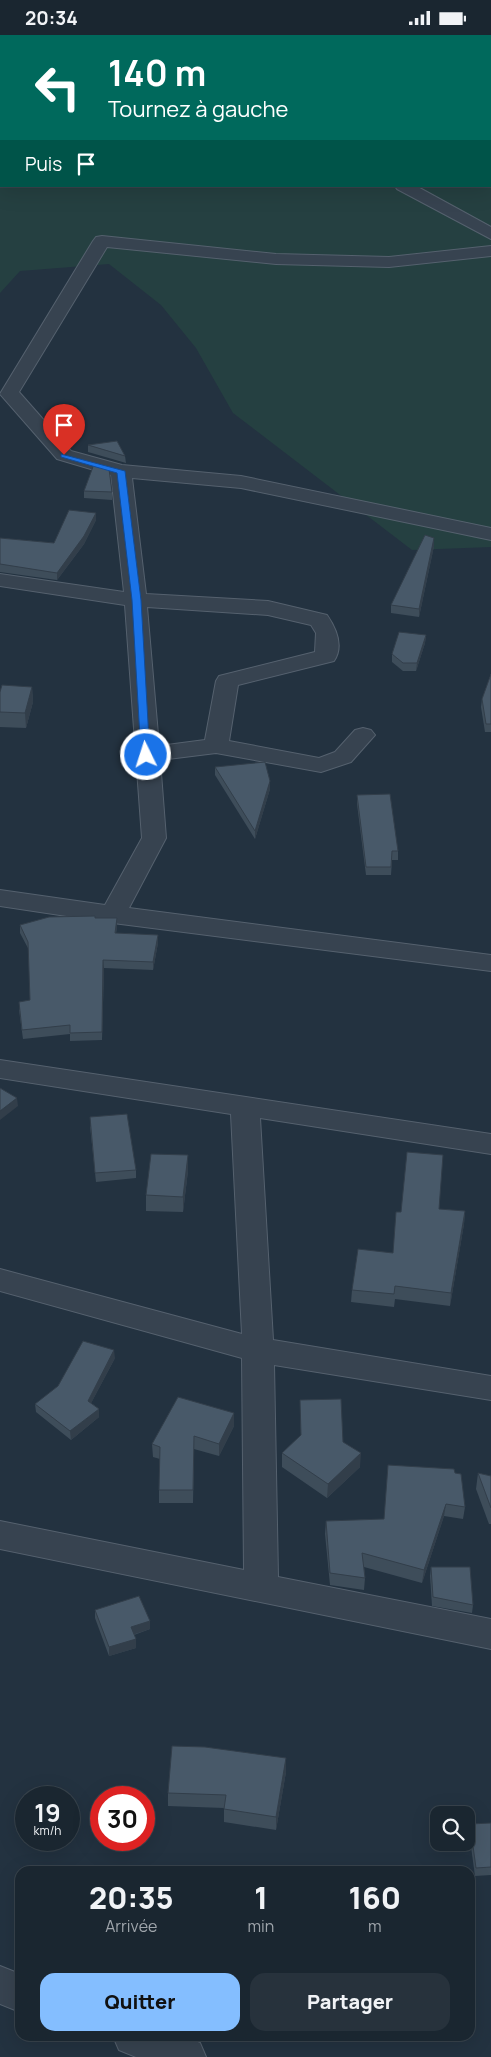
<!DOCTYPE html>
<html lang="fr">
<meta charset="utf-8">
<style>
:root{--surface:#1a2630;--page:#27323c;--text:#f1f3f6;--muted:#9fa5ab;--line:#38434c;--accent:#84beff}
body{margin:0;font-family:Manrope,sans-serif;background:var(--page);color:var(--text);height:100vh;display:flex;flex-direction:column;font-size:19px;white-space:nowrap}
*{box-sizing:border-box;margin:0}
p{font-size:16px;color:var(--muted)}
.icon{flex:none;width:28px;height:28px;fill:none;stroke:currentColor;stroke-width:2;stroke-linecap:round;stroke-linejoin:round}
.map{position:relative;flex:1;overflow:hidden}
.details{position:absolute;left:15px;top:1831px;width:460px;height:175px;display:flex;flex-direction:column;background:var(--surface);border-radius:15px;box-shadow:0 5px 20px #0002,0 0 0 1px var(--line)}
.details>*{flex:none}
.top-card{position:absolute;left:0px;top:0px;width:491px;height:152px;box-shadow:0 5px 20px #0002,0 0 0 1px var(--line);background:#00695c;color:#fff;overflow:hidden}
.buttons{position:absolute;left:430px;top:1771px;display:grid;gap:10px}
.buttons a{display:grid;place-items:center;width:45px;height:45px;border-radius:10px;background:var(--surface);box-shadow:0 5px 20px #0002,0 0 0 1px var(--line);font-size:25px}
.speed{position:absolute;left:15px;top:1751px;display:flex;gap:10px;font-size:25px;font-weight:700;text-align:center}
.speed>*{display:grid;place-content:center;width:65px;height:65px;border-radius:50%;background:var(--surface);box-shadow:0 5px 20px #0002,0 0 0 1px var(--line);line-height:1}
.speed small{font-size:12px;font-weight:400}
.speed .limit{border:8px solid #d22;background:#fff;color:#111}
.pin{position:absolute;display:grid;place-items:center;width:42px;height:42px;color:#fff;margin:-51px -21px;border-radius:50% 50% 50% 0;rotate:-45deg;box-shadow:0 0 5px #0007}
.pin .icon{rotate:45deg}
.me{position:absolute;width:55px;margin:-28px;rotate:356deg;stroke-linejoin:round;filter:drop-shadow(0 0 4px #0008)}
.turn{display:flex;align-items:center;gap:18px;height:105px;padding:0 25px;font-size:22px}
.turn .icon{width:65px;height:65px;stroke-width:2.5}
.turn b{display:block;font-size:35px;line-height:42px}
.then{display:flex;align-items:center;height:48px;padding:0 25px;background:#0003;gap:10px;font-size:19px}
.eta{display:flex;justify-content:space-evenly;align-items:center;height:85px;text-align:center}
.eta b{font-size:30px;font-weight:800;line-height:35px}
.action{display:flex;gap:10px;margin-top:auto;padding:10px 25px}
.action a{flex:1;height:58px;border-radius:15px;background:var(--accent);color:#111;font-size:20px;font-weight:800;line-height:58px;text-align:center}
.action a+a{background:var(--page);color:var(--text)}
.status{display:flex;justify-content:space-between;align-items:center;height:35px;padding:0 25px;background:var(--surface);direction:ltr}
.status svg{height:14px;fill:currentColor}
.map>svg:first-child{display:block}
.green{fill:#254041}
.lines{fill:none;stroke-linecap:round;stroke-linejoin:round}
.minor-casing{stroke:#55616e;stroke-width:2}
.minor{fill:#374350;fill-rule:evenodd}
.wall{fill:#3e4d5a}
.shaded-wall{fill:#323e4a}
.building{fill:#485969;stroke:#323e4a}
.route{fill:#1a73e8;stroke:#114b97}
</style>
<div class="status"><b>20:34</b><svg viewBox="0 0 49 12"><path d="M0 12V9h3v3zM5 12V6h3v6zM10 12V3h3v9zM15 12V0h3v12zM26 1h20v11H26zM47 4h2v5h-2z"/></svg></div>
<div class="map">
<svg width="491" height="2022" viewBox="0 0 491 2022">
<rect width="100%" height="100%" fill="#233240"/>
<path class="green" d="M0,0L53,1H1V151H490V1H418L491,0V512L412,515L233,378L196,313L161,270L109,229L20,236L0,258Z"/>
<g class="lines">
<g class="minor-casing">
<g id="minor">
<path d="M315,0H330V1H316Z"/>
<rect x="490" y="91" width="1" height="10"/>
<path d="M395,151H416L491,192V204L397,154Z"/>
<path d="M102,201L276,219L389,222L491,211V221L389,232L276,229L107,212L19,357L71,416L122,430L241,441L491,493V505L241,453L132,443L146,559L268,566L327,580C336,593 344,611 334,626L238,650L229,706L319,723L335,717L355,695L363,693L371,695L375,700L351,727L321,737L216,718L160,725L166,803L129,873L491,920V936L113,888L0,871V855L105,870L142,803L125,570L0,551V539L124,557L111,440L57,424L0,359L93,206L96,202ZM147,572L268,580L311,590L316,598L315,617L219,641L216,646L205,705L159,711Z"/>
<path d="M0,1025L491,1099V1119L260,1083L273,1305L491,1341V1365L274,1330L278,1542L491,1584V1614L0,1514V1486L244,1535L242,1323L0,1256V1234L242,1299L231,1079L0,1043Z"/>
<path d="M0,1931L20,1939V1977L0,1969Z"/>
<path d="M113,2001H184L200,2008L206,2022H136L119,2015Z"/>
</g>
</g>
<use href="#minor" class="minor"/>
</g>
<g class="wall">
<path d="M88,410L125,421L126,428L88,417Z"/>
<path d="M84,456L112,457V465L84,463Z"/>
<path d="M96,478V485L84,509L57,545L0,537V503L54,508Z"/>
<path d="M434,511L419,582L391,578V570Z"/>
<path d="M426,600L425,608L416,636H403L392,627V619Z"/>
<path d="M491,639V697H485L481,672L482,664Z"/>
<path d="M32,652L33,667L26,693L0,692V657Z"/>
<path d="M215,732L270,754L255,804L215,740Z"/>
<path d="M357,760L398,816V825H392L391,840H366L357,769Z"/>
<path d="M95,883L117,892L116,898L158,900V908L153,935L104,933L102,1005L70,1006V999L23,1004L19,975L30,965L29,915L20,898V890Z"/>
<path d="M90,1091L136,1135V1143L96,1147Z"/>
<path d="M188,1136L183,1177L146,1176V1160Z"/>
<path d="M439,1174L465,1176L464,1189L450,1271L395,1264L394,1272L351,1267L352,1255L393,1218L401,1177Z"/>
<path d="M115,1323L91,1368L99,1374V1382L71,1405L36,1377L35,1369Z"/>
<path d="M300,1365L343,1407L360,1432L327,1463L282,1432V1418L301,1400Z"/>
<path d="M234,1378V1391L219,1421L194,1414L193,1468H159V1455L160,1424L153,1422L152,1409Z"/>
<path d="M455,1438L465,1472L463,1484L444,1481L422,1548L364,1532L365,1543L364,1555L330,1550L325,1499L326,1486L384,1484Z"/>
<path d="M478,1438L491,1441V1489H489L476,1454Z"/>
<path d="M431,1532L473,1570L472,1578L432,1571L430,1541Z"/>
<path d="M95,1575L150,1586V1594L134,1600L136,1613L109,1621L95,1583Z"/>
<path d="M286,1737L276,1795L224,1787V1773L168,1771V1758Z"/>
<path d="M491,1788V1840L475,1841L469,1797L470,1789Z"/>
</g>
<g class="shaded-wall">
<path d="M96,478V485L84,509L57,545V538Z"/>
<path d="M434,503V511L419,582V574Z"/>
<path d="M426,600L425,608L416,636L417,628Z"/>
<path d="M32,652L33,667L26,693L25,678Z"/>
<path d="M270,746V754L255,804V796Z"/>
<path d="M117,883V892L115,906V898Z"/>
<path d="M158,900V908L153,935V927Z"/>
<path d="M103,925L104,933L102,1005V997Z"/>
<path d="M17,1063L18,1071L0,1085V1076Z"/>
<path d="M188,1120V1136L183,1177V1162Z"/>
<path d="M465,1176L464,1189L450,1271L451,1258Z"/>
<path d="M114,1315L115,1323L88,1374V1366Z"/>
<path d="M99,1374V1382L71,1405L70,1396Z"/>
<path d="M234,1378V1391L219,1421V1409Z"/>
<path d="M361,1418L360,1432L327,1463L328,1449Z"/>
<path d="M446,1469L444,1481L422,1548L424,1535Z"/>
<path d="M150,1586V1594L132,1600L131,1592Z"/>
<path d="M136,1604V1613L109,1621V1612Z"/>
<path d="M286,1723V1737L276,1795V1782Z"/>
</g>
<g class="building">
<path d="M117,406L125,421L88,410Z"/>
<path d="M94,429L109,434L112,457L84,456Z"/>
<path d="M69,475L96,478L84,501L57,538L0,529V503L54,508Z"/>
<path d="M425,500L434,503L419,574L391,570Z"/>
<path d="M399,597L426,600L417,628H403L392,619Z"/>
<path d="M491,639V689H486L482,664Z"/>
<path d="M2,650L32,652L25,678L0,677V657Z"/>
<path d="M265,727L270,746L255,796L215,732Z"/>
<path d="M390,759L398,816H392L391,832H366L357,760Z"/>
<path d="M95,881V883H117L115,898L158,900L153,927L103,925L102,997L70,998V990L22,995L19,967L30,965L28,907L20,890L49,882Z"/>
<path d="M0,1053L17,1063L0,1076Z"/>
<path d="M127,1079L136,1135L95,1138L90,1082Z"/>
<path d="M407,1117L443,1120L439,1174L465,1176L451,1258L395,1251L394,1259L352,1255L358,1214L393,1218L396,1177H401Z"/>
<path d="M151,1119L188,1120L183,1162L146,1160Z"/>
<path d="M83,1306L114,1315L88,1366L99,1374L70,1396L35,1369L58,1351Z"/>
<path d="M178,1362L234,1378L219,1409L194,1401L193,1455H159L160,1412L152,1409Z"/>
<path d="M341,1364L343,1407L361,1418L328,1449L282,1418L301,1400L300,1365Z"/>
<path d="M388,1430L454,1434L455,1438L461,1439L465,1472L446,1469L424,1535L362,1518L365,1543L330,1538L326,1486L384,1484Z"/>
<path d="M478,1438L491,1441V1473Z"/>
<path d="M431,1532H470L473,1570L433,1562Z"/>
<path d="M139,1561L150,1586L131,1592L136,1604L109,1612L95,1575Z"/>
<path d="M172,1711L205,1712L286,1723L276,1782L224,1774L226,1760L168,1758Z"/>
<path d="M491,1788V1832L476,1833L470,1789Z"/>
</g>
<path class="route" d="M61,419L125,436L141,565L150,722L141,720L132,565L117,438L61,422Z"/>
</svg>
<div class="buttons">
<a><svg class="icon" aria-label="search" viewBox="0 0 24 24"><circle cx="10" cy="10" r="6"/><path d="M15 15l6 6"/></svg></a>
</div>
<div class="speed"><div>19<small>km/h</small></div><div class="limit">30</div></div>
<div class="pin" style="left:64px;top:420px;background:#d93025"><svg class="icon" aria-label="arrive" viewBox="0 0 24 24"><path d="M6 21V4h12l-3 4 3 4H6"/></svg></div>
<svg class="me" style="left:146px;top:720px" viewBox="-20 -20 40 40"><circle r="17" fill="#1a73e8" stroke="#fff" stroke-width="3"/><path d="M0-11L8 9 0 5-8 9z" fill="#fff"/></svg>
<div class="top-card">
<div class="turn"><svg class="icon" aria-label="left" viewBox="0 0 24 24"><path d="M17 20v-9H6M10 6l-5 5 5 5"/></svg><div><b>140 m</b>Tournez à gauche</div></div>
<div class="then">Puis<svg class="icon" aria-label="arrive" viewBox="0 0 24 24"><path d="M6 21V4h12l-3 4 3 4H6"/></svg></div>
</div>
<section class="details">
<div class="eta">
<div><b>20:35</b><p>Arrivée</p></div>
<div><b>1</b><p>min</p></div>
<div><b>160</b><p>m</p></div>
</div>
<div class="action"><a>Quitter</a><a>Partager</a></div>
</section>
</div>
